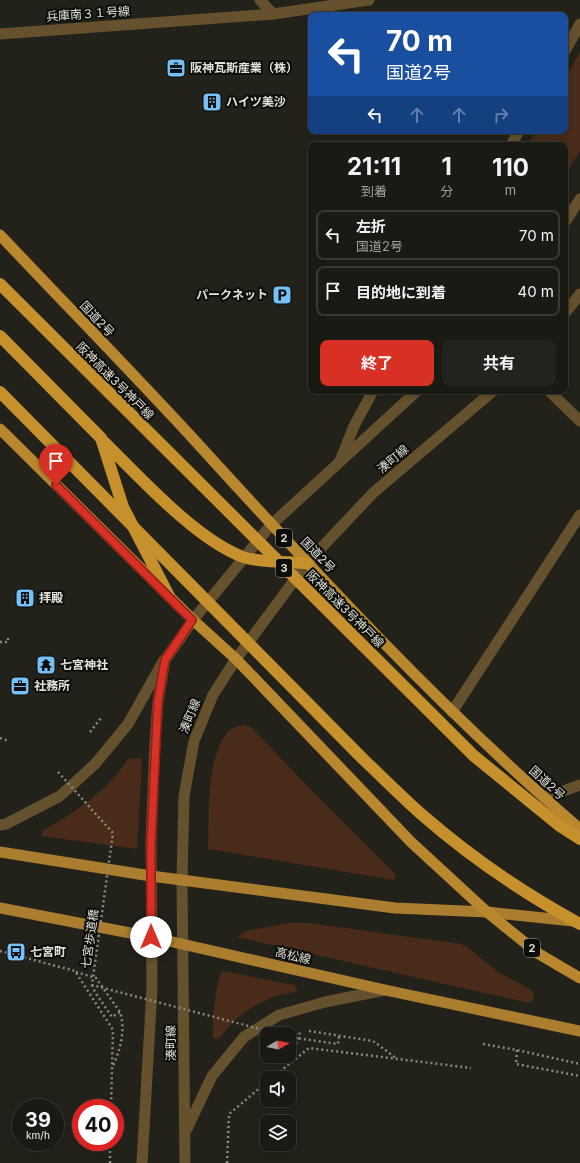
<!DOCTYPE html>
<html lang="ja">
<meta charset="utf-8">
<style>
:root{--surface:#1a1a14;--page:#23231d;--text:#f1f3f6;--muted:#9fa1a0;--line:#383834;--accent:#d93025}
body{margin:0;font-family:Inter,"Noto Sans JP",sans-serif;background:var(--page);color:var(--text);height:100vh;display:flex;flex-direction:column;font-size:15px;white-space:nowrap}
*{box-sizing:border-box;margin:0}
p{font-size:13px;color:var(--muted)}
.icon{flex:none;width:22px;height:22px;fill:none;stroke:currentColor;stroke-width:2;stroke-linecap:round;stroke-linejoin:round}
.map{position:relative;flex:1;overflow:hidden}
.side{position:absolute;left:308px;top:142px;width:260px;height:252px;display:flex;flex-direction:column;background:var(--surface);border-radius:8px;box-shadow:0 2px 6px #0003,0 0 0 1px var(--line)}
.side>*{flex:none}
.top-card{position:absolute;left:308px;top:12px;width:260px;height:122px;border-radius:8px;box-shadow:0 2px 6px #0003,0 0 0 1px var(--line);background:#1a4fa0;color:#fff;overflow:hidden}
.needle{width:26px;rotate:80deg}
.fabs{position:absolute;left:260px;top:1027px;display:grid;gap:8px}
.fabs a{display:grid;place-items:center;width:36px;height:36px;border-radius:8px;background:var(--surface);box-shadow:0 2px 6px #0003,0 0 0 1px var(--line);font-size:20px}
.speed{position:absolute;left:12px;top:1099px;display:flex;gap:8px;font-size:20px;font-weight:700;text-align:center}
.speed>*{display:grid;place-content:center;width:52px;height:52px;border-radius:50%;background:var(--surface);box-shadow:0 2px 6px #0003,0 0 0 1px var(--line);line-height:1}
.speed small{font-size:10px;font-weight:400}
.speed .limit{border:6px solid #d22;background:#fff;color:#111}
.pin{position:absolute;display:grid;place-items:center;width:34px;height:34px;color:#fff;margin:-41px -17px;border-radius:50% 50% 50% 0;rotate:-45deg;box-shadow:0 0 4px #0007}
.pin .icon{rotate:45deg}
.me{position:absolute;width:44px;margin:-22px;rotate:0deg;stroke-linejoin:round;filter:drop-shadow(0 0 3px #0008)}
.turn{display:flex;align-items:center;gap:14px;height:84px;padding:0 12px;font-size:18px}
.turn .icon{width:52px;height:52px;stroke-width:2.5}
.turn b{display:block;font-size:28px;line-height:34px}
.lanes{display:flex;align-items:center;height:38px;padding:0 12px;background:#0003;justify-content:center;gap:20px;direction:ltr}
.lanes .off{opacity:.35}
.eta{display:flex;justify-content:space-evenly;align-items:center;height:68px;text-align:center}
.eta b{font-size:24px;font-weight:700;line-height:28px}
.button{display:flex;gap:8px;margin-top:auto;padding:8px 12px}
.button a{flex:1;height:46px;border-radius:8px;background:var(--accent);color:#fff;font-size:16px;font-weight:700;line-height:46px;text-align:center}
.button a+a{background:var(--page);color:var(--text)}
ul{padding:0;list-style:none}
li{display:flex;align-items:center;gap:12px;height:50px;margin:0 8px 6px;padding:0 4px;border:2px solid var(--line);border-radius:8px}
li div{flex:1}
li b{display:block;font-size:15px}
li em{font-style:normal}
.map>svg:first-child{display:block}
.grass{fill:#482b19}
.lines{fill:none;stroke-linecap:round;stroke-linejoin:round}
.path{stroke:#898881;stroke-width:2.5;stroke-dasharray:2 3;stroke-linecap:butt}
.minor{stroke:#66512e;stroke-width:11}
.tertiary{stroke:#66512e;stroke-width:11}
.primary{stroke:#ab7e2f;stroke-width:11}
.trunk{stroke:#b8872e;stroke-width:11}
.motorway{stroke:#c6902c;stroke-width:12}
.path-bridge{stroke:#898881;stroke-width:2.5;stroke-dasharray:2 3;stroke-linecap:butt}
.motorway-bridge{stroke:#c6902c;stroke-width:12}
.route-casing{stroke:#8d1f18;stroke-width:10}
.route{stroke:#d93025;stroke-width:7}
.labels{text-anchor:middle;stroke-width:4;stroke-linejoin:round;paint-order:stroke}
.shield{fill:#0c0c08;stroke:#a1a19c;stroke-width:1}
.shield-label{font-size:11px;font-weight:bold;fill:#e1e1db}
.street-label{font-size:12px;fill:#e1e1db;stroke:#0c0c08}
.poi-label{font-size:12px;font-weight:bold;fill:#e1e1db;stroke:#0c0c08;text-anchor:start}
</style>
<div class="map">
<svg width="580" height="1163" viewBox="0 0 580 1163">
<rect width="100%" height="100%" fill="#23221a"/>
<g class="grass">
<path d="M580,52V151L565,175V145H528L536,131H565V79Z"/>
<path d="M244,725L251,727L256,732L312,791L394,873L396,877L393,880L208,849C209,817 206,761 226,734C230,728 237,726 244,725Z"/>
<path d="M140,758L142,760L137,849L41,836L44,830C75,813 109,789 128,759Z"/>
<path d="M288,923H309L461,944L466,946L498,972L531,990L534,995L533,1001L529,1003L237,937L247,931Z"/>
<path d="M222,971L294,985L297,988L296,992C271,995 248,1007 230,1025C225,1030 223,1036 217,1039L213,1038C212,1019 215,987 222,971Z"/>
</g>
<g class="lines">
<g class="path">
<path d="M0,642H8V635"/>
<path d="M90,732L101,718"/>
<path d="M0,738L9,741"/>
<path d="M0,951L75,971L113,1030L111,1108"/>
<path d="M76,972L96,978L120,1012C126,1030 120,1050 113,1066"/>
<path d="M92,985L95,992L112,1017L120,1012"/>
<path d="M309,1031L373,1041L396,1058"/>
<path d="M483,1044L517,1050L580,1064"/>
<path d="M517,1050L516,1064L580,1076"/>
<path d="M290,1063L300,1032"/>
<path d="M272,1078L309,1048L471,1068"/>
<path d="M110,1163V1142"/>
<path d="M227,1163L229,1114L267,1082"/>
</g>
<g class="minor">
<path d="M260,0L273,14"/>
<path d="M565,51L580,24"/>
<path d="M511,145L519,131"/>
<path d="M340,461L354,426L373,391"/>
<path d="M544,798L580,785"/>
<path d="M0,825L6,824L60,796L95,764L128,724L164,660"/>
<path d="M185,1133L212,1076L244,1037L279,1015L325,1002L385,990"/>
</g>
<g class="tertiary">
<path d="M0,34L273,14L369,0"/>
<path d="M565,222L580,199"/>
<path d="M565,313L580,294"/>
<path d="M549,391L580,421"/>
<path d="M452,712L580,515"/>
<path d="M142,1163L152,989L151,841L155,743L158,701L165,660L193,620L271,525L417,391"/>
<path d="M185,1163L182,880L184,796L194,741L213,695L236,659L307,563L373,493L493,391"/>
</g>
<g class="primary">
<path d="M0,852L151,876L395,908L487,912L573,921"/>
<path d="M0,908L151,937L385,990L580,1031"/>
</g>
<g class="trunk">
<path d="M0,235C66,305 133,373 198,444C320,578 443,711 580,829"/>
<path d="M0,429L193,620L236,659L411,842L487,912L539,954L580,978"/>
</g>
<g class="motorway">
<path d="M0,336L101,438L123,507L169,596"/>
<path d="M102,440C139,476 195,539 243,557C256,562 292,562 307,563"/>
</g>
<g class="path-bridge">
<path d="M58,772L113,833L92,985L279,1034"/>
<path d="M289,1037L338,1044L339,1036"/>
</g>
<g class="motorway-bridge">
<path d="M0,284L474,756L560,826L580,839"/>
<path d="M0,392L363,759C382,777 401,796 420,813C469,856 523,893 580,924"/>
</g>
</g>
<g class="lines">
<g class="route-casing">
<path id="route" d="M56,485L192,620L165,660L158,701L151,842V937"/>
</g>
<use href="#route" class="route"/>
</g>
<defs>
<g id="office-square" transform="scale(1)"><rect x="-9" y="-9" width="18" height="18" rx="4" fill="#75c0f6" stroke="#0c0c08"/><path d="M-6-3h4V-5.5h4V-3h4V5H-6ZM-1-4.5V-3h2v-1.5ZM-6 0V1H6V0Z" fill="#111"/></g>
<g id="building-square" transform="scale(1)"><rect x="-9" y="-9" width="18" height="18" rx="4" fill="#75c0f6" stroke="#0c0c08"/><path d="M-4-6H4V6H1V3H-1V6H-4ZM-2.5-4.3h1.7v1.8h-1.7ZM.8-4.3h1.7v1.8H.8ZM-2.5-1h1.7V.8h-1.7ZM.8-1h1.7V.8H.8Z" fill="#111"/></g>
<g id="parking-square" transform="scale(1)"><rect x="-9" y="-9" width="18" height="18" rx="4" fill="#75c0f6" stroke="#0c0c08"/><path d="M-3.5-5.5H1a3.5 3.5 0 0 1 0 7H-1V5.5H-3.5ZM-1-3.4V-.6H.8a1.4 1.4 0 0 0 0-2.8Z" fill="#111"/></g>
<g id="temple-square" transform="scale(1)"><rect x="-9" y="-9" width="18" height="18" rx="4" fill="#75c0f6" stroke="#0c0c08"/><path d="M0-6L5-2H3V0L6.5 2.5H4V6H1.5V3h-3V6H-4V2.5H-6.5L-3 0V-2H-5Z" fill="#111"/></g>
<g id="bus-square" transform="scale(1)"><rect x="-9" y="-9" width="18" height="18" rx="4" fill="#75c0f6" stroke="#0c0c08"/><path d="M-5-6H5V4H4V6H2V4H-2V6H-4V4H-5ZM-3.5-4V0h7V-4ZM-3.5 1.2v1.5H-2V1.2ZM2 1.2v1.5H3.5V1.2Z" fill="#111"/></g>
</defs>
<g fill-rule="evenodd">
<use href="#office-square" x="176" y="68"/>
<use href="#building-square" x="212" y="102"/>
<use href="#parking-square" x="282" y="295"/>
<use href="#building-square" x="25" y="598"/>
<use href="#temple-square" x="46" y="665"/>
<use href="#office-square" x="20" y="686"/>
<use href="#bus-square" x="16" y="952"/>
</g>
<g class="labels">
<g class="shield">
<rect x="276" y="529" width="16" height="18" rx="3"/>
<rect x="276" y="559" width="16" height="18" rx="3"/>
<rect x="524" y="939" width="16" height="18" rx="3"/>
</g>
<g class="shield-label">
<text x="284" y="542">2</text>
<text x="284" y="572">3</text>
<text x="532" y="952">2</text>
</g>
<g class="street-label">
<text transform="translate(88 14) rotate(-4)" y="4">兵庫南３１号線</text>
<text transform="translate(97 319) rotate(47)" y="4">国道2号</text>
<text transform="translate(115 381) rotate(45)" y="4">阪神高速3号神戸線</text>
<text transform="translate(393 459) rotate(-40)" y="4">湊町線</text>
<text transform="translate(318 555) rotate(46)" y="4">国道2号</text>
<text transform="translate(345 609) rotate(45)" y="4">阪神高速3号神戸線</text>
<text transform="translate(190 716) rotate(-68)" y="4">湊町線</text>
<text transform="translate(547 783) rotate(42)" y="4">国道2号</text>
<text transform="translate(90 939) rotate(-82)" y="4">七宮歩道橋</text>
<text transform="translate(293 956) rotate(13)" y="4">高松線</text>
<text transform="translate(171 1043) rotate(-91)" y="4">湊町線</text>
</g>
<g class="poi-label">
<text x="190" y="72">阪神瓦斯産業（株）</text>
<text x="226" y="106">ハイツ美沙</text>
<text x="268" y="299" text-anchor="end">パークネット</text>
<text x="39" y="602">拝殿</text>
<text x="60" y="669">七宮神社</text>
<text x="34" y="690">社務所</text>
<text x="30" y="956">七宮町</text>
</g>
</g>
</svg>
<div class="fabs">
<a><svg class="needle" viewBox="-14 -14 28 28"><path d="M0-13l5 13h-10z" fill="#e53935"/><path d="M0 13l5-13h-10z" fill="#9fa1a0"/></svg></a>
<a><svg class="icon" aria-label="sound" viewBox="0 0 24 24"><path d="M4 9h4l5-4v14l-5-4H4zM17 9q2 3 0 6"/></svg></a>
<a><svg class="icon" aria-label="layers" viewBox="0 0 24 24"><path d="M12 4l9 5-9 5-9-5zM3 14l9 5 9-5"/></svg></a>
</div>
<div class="speed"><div>39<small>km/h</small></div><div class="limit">40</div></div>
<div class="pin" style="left:56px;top:485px;background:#d93025"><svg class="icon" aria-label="arrive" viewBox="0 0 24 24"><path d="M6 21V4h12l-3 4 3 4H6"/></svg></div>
<svg class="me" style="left:151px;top:937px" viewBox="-20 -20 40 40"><circle r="19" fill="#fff"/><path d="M0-13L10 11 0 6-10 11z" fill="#d93025"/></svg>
<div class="top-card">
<div class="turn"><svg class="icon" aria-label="left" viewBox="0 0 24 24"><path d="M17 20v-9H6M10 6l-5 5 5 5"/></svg><div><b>70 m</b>国道2号</div></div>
<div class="lanes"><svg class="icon" aria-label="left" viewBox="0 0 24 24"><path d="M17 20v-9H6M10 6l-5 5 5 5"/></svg><svg class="icon off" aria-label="ahead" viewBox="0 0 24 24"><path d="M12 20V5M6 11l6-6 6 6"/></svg><svg class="icon off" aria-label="ahead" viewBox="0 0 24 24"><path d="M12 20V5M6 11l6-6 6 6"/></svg><svg class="icon off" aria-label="right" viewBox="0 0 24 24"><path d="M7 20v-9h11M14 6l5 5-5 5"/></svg></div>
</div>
<section class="side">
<div class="eta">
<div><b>21:11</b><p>到着</p></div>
<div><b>1</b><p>分</p></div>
<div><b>110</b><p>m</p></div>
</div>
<ul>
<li><svg class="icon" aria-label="left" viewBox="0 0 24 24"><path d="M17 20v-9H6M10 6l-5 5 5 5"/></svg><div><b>左折</b><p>国道2号</p></div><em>70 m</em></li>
<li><svg class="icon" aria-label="arrive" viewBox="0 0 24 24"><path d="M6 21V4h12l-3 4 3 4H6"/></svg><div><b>目的地に到着</b></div><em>40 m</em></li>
</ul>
<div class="button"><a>終了</a><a>共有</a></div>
</section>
</div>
